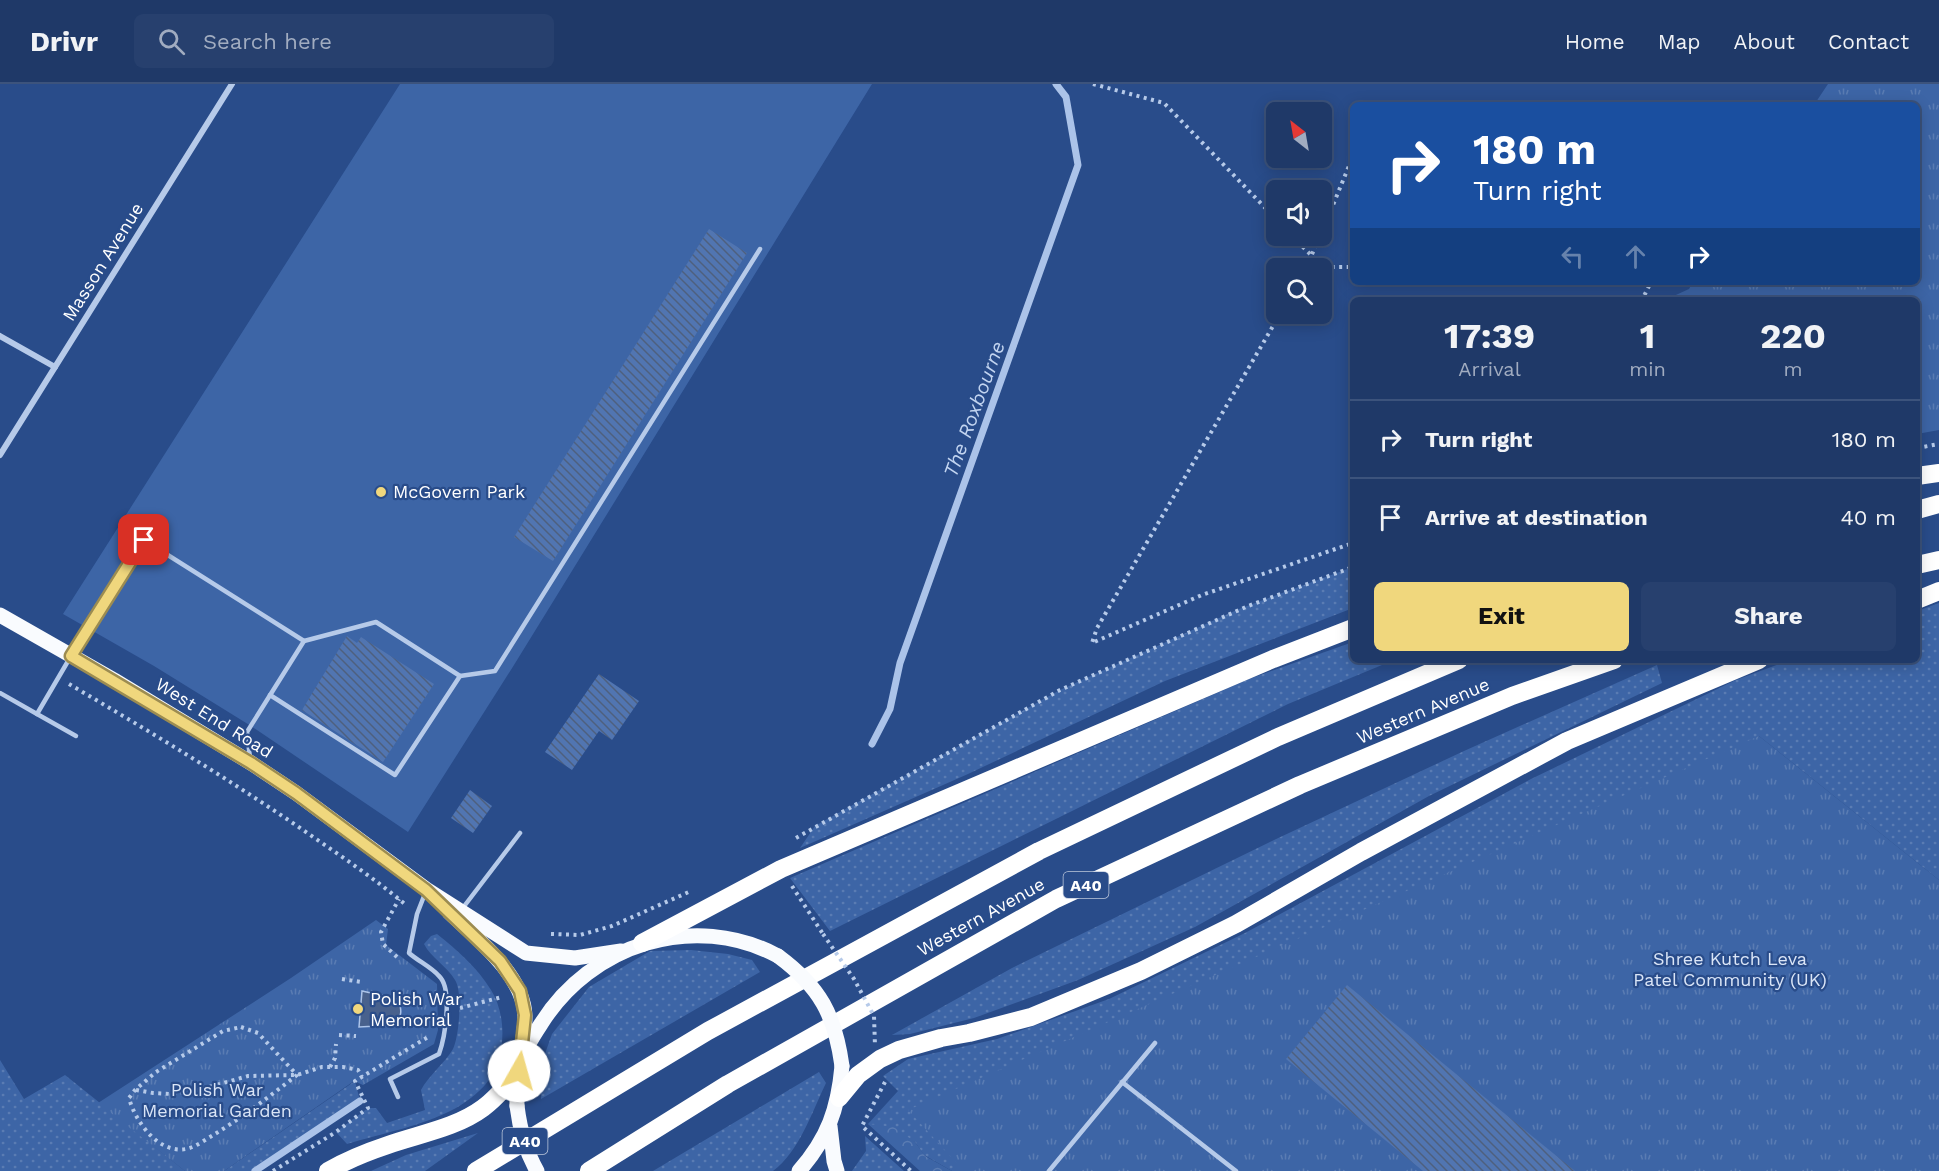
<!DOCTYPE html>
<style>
:root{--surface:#1f3968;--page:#27406e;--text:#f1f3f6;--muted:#a1acc0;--line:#3c537c;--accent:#f0d77d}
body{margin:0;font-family:"Work Sans",sans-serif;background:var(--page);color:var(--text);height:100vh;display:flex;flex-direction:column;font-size:22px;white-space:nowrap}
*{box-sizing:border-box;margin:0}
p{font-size:20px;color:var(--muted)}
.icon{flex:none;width:33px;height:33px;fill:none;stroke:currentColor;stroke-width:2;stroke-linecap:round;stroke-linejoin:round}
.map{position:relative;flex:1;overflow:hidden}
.drawer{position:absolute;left:1350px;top:213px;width:570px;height:366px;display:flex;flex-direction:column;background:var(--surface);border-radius:9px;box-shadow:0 3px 15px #0003,0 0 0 2px var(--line)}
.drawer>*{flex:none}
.guide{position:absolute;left:1350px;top:18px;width:570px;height:183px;border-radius:9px;box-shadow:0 3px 15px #0003,0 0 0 2px var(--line);background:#1a4fa0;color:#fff;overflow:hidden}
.needle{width:39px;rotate:329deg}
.fabs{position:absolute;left:1266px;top:18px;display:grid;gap:12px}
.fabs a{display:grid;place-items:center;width:66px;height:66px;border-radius:9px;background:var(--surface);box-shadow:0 3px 15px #0003,0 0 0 2px var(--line);font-size:30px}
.pin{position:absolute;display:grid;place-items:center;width:51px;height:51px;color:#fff;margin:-26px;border-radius:12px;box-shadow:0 3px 9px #0006}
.me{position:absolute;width:66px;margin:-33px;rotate:7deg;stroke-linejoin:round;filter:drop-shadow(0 0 4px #0008)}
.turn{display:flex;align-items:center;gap:21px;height:126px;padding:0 24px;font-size:27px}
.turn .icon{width:78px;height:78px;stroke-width:2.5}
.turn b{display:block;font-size:42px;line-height:51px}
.lanes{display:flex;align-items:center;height:57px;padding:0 24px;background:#0003;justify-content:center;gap:30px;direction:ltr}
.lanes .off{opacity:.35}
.eta{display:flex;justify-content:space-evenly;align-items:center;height:102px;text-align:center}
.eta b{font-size:36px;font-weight:700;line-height:42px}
.primary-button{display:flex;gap:12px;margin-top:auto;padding:12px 24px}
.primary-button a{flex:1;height:69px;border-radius:9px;background:var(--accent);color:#111;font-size:24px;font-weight:700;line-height:69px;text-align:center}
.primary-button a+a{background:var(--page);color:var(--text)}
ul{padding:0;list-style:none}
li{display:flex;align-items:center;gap:18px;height:78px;padding:0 24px;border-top:2px solid var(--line)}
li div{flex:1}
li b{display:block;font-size:22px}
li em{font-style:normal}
header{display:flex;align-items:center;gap:36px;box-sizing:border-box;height:84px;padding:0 30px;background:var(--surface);border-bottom:2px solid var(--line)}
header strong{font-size:28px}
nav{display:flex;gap:33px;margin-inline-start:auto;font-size:21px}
.search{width:420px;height:54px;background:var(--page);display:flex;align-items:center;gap:15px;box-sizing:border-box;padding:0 21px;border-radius:9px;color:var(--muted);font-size:22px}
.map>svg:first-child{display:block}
.grass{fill:url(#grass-dots)}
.forest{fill:url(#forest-crowns)}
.park{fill:url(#park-tufts)}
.pitch{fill:#3d65a6}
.water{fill:#48618d;stroke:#abc3e9;stroke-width:1.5}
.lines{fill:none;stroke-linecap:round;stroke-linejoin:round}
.stream{stroke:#abc3e9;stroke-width:7}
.building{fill:url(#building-back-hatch)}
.path{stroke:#b6cae9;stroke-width:4;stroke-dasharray:3 4.5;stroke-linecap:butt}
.lane{stroke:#b6cae9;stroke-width:4.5}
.street{stroke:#b6cae9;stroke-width:6}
.primary{stroke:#f9fbfe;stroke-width:15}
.highway{stroke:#fff;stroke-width:18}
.path-bridge{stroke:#b6cae9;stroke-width:4;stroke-dasharray:3 4.5;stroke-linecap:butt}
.primary-bridge{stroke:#f9fbfe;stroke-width:15}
.route-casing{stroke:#9c8c51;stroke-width:15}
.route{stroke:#f0d77d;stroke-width:10}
.poi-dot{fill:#f0d77d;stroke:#294c8a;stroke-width:2}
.labels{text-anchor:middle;stroke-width:4.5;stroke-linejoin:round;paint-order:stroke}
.shield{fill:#294c8a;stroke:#bfc9dc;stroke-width:1.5}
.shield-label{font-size:16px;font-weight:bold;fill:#fff}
.street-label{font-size:18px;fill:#fff;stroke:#294c8a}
.poi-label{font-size:18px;fill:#fff;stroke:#294c8a;text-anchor:start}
.park-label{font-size:18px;fill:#dae5f7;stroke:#294c8a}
.water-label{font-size:20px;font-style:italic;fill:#c2d4f0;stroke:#294c8a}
</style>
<header>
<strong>Drivr</strong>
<div class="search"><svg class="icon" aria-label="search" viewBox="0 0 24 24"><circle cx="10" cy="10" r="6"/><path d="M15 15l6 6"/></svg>Search here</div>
<nav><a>Home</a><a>Map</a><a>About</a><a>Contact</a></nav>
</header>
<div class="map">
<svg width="1939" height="1087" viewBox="0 0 1939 1087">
<defs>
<pattern id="grass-dots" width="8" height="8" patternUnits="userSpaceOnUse" patternTransform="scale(1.5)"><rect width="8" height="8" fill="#3d65a6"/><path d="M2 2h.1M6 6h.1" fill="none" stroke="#5a7cb3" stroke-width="1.8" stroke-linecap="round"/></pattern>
<pattern id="forest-crowns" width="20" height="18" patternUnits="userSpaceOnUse" patternTransform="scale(1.5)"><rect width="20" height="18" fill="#3d65a6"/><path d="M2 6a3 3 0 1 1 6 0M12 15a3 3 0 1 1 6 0" fill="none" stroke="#5a7cb3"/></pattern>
<pattern id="park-tufts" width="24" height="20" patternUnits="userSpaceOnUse" patternTransform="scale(1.5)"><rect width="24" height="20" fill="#3d65a6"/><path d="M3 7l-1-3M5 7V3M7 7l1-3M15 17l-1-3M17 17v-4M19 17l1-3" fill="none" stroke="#5a7cb3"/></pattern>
<pattern id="building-back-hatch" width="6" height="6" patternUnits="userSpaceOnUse" patternTransform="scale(1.5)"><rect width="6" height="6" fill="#5175b1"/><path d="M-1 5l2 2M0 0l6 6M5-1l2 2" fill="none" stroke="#4e607e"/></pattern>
</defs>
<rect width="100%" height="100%" fill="#294c8a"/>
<g class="grass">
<path d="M1353,483V524L1165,597L968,690L800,764L815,742L1060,606L1239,525Z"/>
<path d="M1939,519V796L1759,652L1022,1087H952L924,1071L915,1058L868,1040L898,1007L883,992L908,975L997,955L1109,915L1245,849L1531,695L1736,596L1790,576H1917V527Z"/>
<path d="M1353,558V576H1394L1288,620L830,847L790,794L1249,595Z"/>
<path d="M1657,581L1662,599L1429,712L1195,843L1078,896L974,934L910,950L892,951L1012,884L1274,756L1464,667Z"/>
<path d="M437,850C457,866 477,883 491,906C508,933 506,977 485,1001C477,1010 466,1018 456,1024C423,1042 383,1049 347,1060L336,1048L368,1024H376L387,1039L425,1026L421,1006C429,991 444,980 453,965C459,953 463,908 455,896C447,882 431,874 424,860L431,852Z"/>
<path d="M691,866L728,870L752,876L760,888L541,1015V981L552,950L589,903L650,867Z"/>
<path d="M0,976L24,1015L65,991L185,1087H0Z"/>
<path d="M819,988L826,999C812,1028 799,1068 773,1087H653Z"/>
<path d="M355,997L360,1017L255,1087H224Z"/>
<path d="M478,1049L425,1087H371L406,1071Z"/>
<path d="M865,1052L904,1087H852L866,1067Z"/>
</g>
<path class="forest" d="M868,1040L894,1043L915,1058L925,1072L952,1087H920Z"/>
<g class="park">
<path d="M1828,0H1939V346L1917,350V216H1665L1689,205L1693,198H1917V21H1814Z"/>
<path d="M1759,652L1939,796V1087H964L908,1026Z"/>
<path d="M376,836L388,845L386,861L437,900L438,946L434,960L363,1001L354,997L224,1087H185L98,1019L291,894Z"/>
</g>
<path class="pitch" d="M400,0H872L514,581L408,748L251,642L154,582L63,530Z"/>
<path class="water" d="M362,907L398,915C402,926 402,931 396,941L359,943Z"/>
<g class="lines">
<g class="stream">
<path d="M872,660L890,625L900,579L1078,81L1066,13L1056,0"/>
<path d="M255,1087L360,1017"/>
</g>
</g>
<g class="building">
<path d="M709,145L747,169L553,477L514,453Z"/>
<path d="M347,552L357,559L361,553L434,600L383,678L302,626Z"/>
<path d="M599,590L639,617L612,656L599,647L572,686L545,668Z"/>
<path d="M470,706L492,722L473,749L451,734Z"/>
<path d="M1347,901L1575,1087H1423L1286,975Z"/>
</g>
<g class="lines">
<g class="path">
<path d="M1093,0L1164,19L1276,135"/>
<path d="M1322,148L1353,72"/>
<path d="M1292,152L1323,183H1353"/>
<path d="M1306,184L1320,152"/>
<path d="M1639,216L1644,212L1651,198"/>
<path d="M1280,230L1097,544L1092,559L1202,511L1353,459"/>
<path d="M1917,364L1939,360"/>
<path d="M69,600C149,647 227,694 303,746C338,770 374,794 406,821"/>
<path d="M796,754L1060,606L1248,522L1353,483"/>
<path d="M792,802L823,850"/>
<path d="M551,850L580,851L612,842L691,807"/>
<path d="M397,873L383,860L381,848L399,815"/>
<path d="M342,895L361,898"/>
<path d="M460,924L502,913"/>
<path d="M241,943L258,949L297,991C270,1012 244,1032 215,1050C206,1055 196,1063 186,1065C158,1070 135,1037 129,1014L135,1006L156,988L223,947Z"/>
<path d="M339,951L356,952"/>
<path d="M330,983L335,974L336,960"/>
<path d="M885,998L862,1042L911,1087"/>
<path d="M136,1006L153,1009L171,1010L195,1007L248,992L297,991L322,983H343L358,986L362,993"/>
<path d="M273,1087L336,1048L368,1024L355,997L428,953"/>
</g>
<g class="lane">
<path d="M460,592L495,587L760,165"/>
<path d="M0,609L37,630L71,572L144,456L304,557L247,648L250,674"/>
<path d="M270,611L395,691L460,592L376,538L304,557"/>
<path d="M37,630L76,652"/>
<path d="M462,825L520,749"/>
<path d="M1122,998L1236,1087"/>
<path d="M398,1013L390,995L439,970C445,953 453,905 439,892C431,883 418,877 409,869L417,830L426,807"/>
<path d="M1049,1087L1155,959"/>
</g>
<g class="street">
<path d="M0,252L55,283"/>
<path d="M0,371L232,0"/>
</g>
<g class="primary">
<path d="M0,531L114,596L251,679L296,709L426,805L526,869L575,874L621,867"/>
<path d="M449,828C476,854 524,891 525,932C525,945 522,958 521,970"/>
<path d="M517,1022C517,1008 516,994 520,981C523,967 533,952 541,940C591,860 694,827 778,872"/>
<path d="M830,1042L834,1077L837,1087"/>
<path d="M799,1087C828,1054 838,1025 842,982"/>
</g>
<g class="highway">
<path d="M1917,392L1939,389"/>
<path d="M1917,426L1939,420"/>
<path d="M1917,481L1939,476"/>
<path d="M1917,516L1939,507"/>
<path d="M642,859L781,785L1273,575L1353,544"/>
<path d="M839,1014L858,991L880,975L899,966L941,954L969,949L1031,933L1141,887L1236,840L1361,768L1567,657L1759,576"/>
<path d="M328,1087C347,1076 367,1068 388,1061C419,1050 456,1044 483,1024C497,1014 508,1000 519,987"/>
<path d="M476,1087L708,947L1039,767L1278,653L1459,576"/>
<path d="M589,1087L728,1000L1056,815L1300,701L1512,612L1614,576"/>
</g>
<path class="path-bridge" d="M823,850L854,895L874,932L875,962"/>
<g class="primary-bridge">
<path d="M778,872C820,903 835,931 842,982"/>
<path d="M517,1022C520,1046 525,1066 537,1087"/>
</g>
</g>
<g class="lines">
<g class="route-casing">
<path id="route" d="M144,456L71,572L251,679L296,709L426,806L500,877L520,907L525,931L519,987"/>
</g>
<use href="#route" class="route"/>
</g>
<g class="poi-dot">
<circle cx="381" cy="408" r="6"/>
<circle cx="358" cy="925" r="6"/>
</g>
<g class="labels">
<g class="shield">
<rect x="1063.5" y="788" width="45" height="26" rx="4.5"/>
<rect x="502.5" y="1044" width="45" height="26" rx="4.5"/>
</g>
<g class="shield-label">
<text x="1086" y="807">A40</text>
<text x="525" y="1063">A40</text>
</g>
<g class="street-label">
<text transform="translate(103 178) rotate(-58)" y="6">Masson Avenue</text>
<text transform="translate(1423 627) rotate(-23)" y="6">Western Avenue</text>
<text transform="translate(214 634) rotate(32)" y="6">West End Road</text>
<text transform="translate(981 833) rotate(-29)" y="6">Western Avenue</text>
</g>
<g class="poi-label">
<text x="393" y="414">McGovern Park</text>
<text x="370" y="921">Polish War<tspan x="370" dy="21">Memorial</tspan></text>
</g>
<g class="park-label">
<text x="1730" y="881">Shree Kutch Leva<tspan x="1730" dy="21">Patel Community (UK)</tspan></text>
<text x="217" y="1012">Polish War<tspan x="217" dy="21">Memorial Garden</tspan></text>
</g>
<g class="water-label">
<text transform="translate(974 325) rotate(-70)" y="7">The Roxbourne</text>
</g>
</g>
</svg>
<div class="fabs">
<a><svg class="needle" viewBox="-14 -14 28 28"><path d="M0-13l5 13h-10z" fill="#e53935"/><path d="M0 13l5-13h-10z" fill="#a1acc0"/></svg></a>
<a><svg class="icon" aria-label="sound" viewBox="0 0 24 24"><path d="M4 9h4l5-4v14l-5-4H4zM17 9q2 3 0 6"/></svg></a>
<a><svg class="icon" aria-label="search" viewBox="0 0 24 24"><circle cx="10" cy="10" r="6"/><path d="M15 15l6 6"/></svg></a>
</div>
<div class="pin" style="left:144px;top:456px;background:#d93025"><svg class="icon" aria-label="arrive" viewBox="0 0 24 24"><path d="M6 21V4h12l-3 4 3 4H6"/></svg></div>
<svg class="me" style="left:519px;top:987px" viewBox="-20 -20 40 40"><circle r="19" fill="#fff"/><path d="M0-13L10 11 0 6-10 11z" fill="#f0d77d"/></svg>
<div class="guide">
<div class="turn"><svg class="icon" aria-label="right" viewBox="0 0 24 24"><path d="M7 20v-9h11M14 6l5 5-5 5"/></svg><div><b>180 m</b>Turn right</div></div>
<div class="lanes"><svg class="icon off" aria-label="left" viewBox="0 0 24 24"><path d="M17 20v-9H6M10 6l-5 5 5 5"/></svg><svg class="icon off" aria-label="ahead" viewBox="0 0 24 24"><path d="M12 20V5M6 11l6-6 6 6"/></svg><svg class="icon" aria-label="right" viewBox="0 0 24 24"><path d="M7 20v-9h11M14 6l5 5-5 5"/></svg></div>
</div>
<section class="drawer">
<div class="eta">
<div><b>17:39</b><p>Arrival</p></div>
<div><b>1</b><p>min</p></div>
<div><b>220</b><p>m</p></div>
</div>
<ul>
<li><svg class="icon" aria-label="right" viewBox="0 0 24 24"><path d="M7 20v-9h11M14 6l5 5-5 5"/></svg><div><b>Turn right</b></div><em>180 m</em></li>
<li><svg class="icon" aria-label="arrive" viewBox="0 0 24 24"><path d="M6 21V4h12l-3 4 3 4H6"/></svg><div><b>Arrive at destination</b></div><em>40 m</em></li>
</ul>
<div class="primary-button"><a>Exit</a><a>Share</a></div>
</section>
</div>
